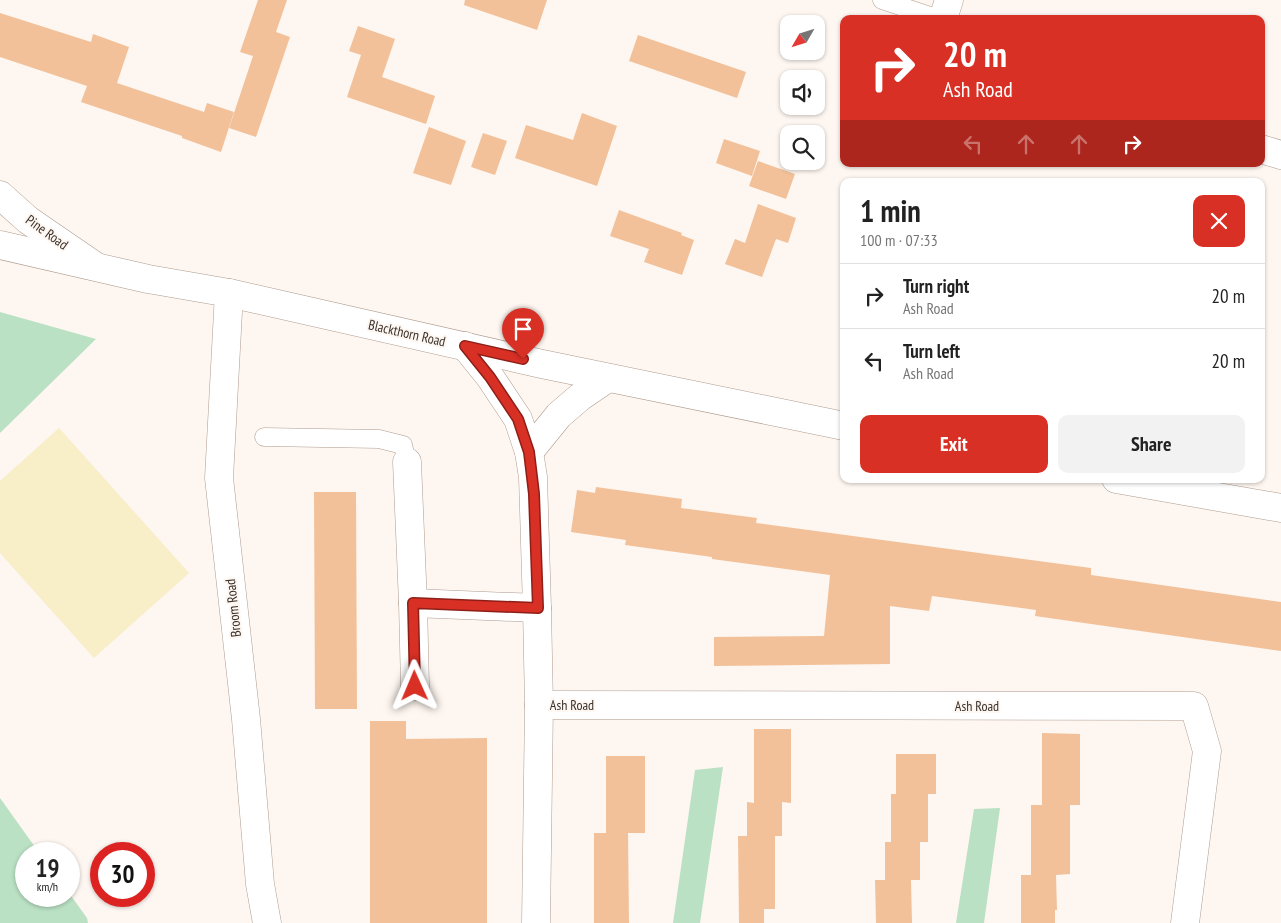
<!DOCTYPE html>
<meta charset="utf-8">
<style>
:root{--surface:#fff;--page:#f2f2f2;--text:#222;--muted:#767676;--line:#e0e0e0;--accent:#d93025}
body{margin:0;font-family:"PT Sans Narrow",sans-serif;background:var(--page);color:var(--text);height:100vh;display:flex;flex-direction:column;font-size:19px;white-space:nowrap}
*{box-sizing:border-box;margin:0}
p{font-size:16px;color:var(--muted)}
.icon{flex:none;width:28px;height:28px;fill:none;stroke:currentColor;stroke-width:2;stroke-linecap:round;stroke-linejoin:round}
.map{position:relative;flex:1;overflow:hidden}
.details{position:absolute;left:840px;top:178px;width:425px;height:305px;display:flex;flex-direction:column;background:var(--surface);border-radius:10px;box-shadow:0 1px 4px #0004}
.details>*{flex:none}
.hud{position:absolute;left:840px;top:15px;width:425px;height:152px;border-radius:10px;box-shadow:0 1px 4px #0004;background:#d93025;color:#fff;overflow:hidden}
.needle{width:32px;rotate:231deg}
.controls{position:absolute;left:780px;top:15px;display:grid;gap:10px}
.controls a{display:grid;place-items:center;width:45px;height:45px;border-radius:10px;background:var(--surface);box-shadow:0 1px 4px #0004;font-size:25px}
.speed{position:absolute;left:15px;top:842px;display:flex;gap:10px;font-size:25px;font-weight:700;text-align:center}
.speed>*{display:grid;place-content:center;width:65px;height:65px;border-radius:50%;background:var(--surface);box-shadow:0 1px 4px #0004;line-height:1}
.speed small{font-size:12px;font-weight:400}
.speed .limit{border:8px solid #d22;background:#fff;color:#111}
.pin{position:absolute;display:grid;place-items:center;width:42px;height:42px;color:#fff;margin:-51px -21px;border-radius:50% 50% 50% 0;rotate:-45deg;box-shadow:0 0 5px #0007}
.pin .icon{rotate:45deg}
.me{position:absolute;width:55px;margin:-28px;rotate:359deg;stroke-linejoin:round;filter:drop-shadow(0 0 4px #0008)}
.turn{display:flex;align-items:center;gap:18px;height:105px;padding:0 20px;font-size:22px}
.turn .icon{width:65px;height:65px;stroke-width:2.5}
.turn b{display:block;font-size:35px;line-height:42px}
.lanes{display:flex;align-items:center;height:48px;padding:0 20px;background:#0003;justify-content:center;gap:25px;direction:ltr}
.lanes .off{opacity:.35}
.round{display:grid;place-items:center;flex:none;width:52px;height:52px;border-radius:10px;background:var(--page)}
.summary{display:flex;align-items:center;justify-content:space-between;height:85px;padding:0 20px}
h1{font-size:30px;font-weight:700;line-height:38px}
.button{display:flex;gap:10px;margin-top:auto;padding:10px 20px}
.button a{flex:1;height:58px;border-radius:10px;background:var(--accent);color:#fff;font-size:20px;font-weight:700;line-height:58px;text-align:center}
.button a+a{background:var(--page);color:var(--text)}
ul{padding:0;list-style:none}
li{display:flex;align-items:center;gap:15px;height:65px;padding:0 20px;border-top:1px solid var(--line)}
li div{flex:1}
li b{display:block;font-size:19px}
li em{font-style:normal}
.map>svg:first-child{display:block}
.green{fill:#bae1c4}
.sand{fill:#f8eec8}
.building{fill:#f2c199}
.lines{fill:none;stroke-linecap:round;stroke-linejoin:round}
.service-casing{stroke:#ae9c90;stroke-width:19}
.minor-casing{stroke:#ae9c90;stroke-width:29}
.tertiary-casing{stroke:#ae9c90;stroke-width:29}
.service{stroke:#fff;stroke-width:18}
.minor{stroke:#fff;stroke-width:28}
.tertiary{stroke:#fff;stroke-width:28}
.route-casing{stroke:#8d1f18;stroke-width:12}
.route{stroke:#d93025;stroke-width:9}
.labels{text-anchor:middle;stroke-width:4;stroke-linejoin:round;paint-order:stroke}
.street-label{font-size:14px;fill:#3a322d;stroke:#fef6f0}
</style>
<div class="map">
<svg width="1281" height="923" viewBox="0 0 1281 923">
<rect width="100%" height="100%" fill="#fef6f0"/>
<g class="green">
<path d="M0,312L96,339L0,433Z"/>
<path d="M723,767L700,923H673L695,770Z"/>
<path d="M0,798L40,854H26V896H69V893L87,918L88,923H0Z"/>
<path d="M1000,808L984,923H956L974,809Z"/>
</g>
<path class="sand" d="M59,428L189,573L94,658L0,553V481Z"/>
<g class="building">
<path d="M258,0H287L276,32L290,37L256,137L229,128L253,56L240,52Z"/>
<path d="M465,0H547L537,30L464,5Z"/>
<path d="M0,13L91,42L93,34L129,47L117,83L204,112L207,103L234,112L221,152L182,138V136L81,102L87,86L0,57Z"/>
<path d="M358,26L395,39L382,77L435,96L426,124L347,97L361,55L349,51Z"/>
<path d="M638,35L746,72L737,98L629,61Z"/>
<path d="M582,113L617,126L597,186L515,158L526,125L573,140Z"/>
<path d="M429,127L466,141L451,185L413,173Z"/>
<path d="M483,133L507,141L495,175L471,167Z"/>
<path d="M724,139L760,151L752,176L716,163Z"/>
<path d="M758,161L795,174L786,199L749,186Z"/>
<path d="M758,204L796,218L788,243L776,239L762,277L725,264L735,239L745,243Z"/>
<path d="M619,210L682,233L681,235L694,240L682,275L644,262L649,249L610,236Z"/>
<path d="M596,487L682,499L681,508L757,518L756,523L1091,568V575L1281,602V651L1035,616L1036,610L932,596L929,611L890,606V664L714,666V637L824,636L830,575L712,559V557L625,545L626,540L571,532L577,490L595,493Z"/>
<path d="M314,492H356L357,709H315Z"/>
<path d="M370,721H406V739L487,738V923H370Z"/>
<path d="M754,729H791V803L782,802V836H775V909H764V923H739L738,836H747V802L754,803Z"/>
<path d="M1042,733L1080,734V805H1070V874L1056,875L1057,910H1055V923H1021V875H1031V805H1042Z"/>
<path d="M896,754H936V794H928V842H920V880H911L912,923H876L875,880H885V842H891V794H896Z"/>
<path d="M606,756H645V833H628L629,923H594V833H617H606Z"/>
</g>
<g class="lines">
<g class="service-casing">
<g id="service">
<path d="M882,0L939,19"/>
<path d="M264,437L379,439L403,445L407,462"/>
</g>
</g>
<g class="minor-casing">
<g id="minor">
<path d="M943,19L949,0"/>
<path d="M1261,149L1281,155"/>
<path d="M0,195L28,220L95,266"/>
<path d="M229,293L219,478L246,719L260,884L267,923"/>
<path d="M465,346L490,377L518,419L529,452L533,477L537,608L539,705L536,923"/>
<path d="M529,452L559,415L580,397L608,378"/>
<path d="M407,462L413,603L415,686"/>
<path d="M413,603L537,608"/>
<path d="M539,705L1194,706L1207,751L1185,923"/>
</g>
</g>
<g class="tertiary-casing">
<g id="tertiary">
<path d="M0,245L148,279L229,293L542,364L844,426"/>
<path d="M1116,479L1281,508"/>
</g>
</g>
<use href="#service" class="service"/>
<use href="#minor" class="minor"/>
<use href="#tertiary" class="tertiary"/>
</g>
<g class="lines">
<g class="route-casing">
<path id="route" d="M415,686L413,603L538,608L534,494L532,477L529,452L518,419L490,377L465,346L523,359"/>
</g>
<use href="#route" class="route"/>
</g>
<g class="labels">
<g class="street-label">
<text transform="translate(47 232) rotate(36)" y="5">Pine Road</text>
<text transform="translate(407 333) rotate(13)" y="5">Blackthorn Road</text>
<text transform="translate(233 608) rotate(-96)" y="5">Broom Road</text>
<text x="572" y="710">Ash Road</text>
<text x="977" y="711">Ash Road</text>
</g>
</g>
</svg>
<div class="controls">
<a><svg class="needle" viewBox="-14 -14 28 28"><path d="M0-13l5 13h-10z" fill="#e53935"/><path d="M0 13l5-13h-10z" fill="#767676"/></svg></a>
<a><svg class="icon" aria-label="sound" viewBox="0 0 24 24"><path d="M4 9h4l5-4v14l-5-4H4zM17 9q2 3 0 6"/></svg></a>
<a><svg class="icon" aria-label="search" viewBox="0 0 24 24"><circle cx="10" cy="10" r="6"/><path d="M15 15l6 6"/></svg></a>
</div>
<div class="speed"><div>19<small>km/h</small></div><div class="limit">30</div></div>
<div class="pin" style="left:523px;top:359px;background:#d93025"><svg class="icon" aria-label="arrive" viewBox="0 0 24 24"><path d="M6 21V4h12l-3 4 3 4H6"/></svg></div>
<svg class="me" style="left:415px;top:686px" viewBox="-20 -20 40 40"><path d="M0-17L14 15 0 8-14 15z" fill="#d93025" stroke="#fff" stroke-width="4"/></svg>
<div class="hud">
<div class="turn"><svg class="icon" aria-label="right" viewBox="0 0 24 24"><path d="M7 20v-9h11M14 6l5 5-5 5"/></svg><div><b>20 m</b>Ash Road</div></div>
<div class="lanes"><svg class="icon off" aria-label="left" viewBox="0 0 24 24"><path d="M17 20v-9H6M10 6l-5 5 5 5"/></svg><svg class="icon off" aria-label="ahead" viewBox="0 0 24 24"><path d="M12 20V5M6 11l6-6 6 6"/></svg><svg class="icon off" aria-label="ahead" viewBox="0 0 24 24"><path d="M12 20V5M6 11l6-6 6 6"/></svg><svg class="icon" aria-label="right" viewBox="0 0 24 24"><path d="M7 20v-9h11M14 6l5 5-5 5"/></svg></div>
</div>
<section class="details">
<div class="summary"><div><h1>1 min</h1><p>100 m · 07:33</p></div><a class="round" style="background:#d93025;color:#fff"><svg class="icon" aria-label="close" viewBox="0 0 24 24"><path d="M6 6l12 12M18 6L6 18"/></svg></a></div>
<ul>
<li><svg class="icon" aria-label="right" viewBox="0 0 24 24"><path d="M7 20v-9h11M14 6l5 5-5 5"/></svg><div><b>Turn right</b><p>Ash Road</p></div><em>20 m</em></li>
<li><svg class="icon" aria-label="left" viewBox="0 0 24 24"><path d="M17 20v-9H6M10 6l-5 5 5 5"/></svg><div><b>Turn left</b><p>Ash Road</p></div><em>20 m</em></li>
</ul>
<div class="button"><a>Exit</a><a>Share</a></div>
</section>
</div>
